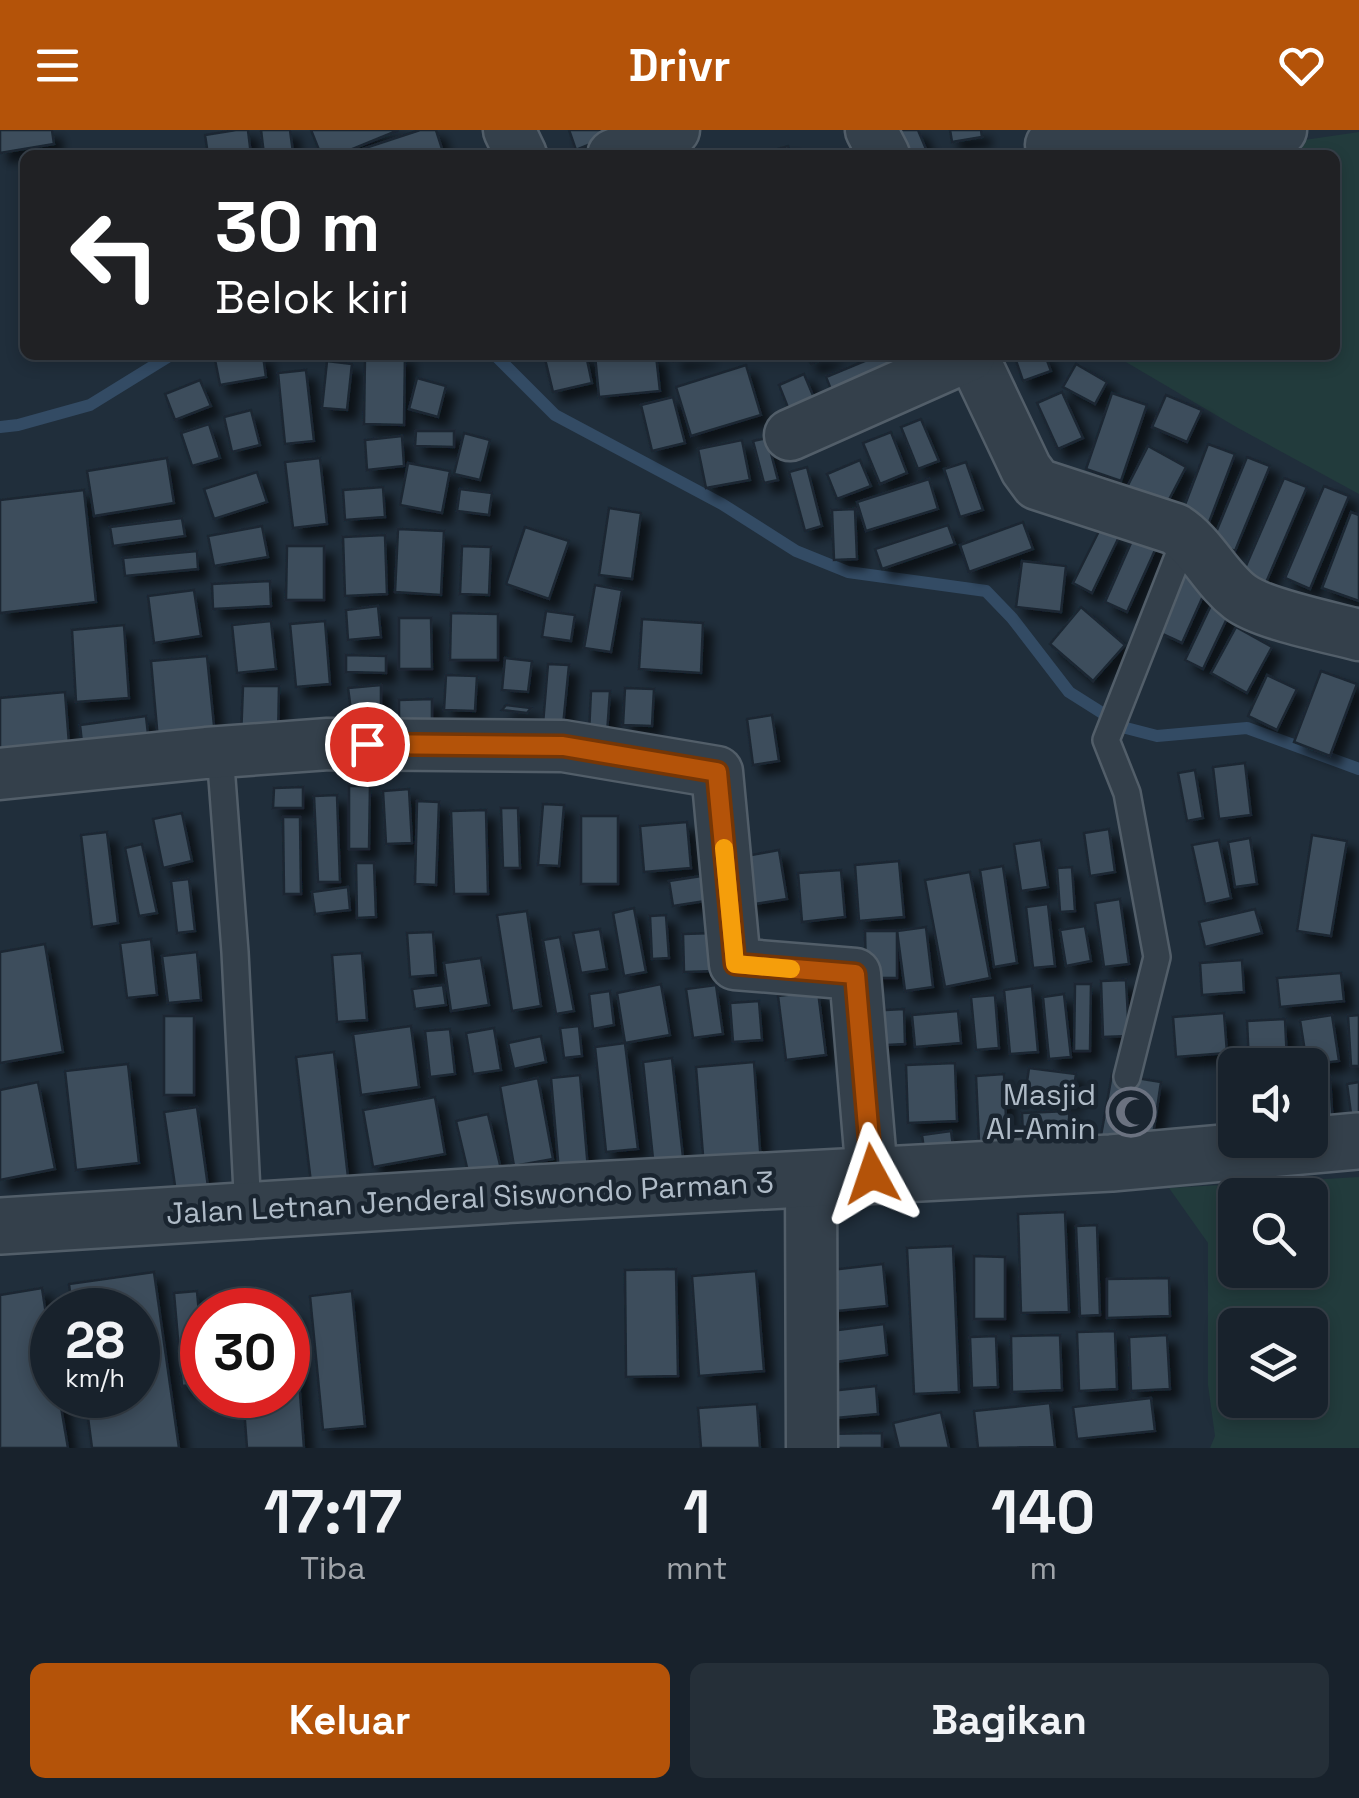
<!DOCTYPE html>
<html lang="id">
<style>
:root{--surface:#18222c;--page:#252f38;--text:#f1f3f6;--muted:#9fa4a9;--line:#363f48;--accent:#b45309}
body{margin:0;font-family:"Space Grotesk",sans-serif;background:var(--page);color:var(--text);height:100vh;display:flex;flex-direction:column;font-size:38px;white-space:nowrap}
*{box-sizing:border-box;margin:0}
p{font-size:32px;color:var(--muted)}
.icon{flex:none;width:55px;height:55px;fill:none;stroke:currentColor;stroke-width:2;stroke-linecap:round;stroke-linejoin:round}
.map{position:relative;height:1318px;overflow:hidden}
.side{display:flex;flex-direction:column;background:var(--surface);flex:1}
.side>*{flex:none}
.banner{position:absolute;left:20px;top:20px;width:1320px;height:210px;border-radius:15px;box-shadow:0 5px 15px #0003,0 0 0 2px var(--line);background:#202124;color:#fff;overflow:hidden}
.tools{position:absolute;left:1218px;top:918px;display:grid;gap:20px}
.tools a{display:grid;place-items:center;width:110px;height:110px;border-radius:15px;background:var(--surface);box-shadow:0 5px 15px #0003,0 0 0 2px var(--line);font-size:50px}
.speed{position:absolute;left:30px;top:1158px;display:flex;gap:20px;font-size:50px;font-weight:700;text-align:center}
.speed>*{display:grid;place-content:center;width:130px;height:130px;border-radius:50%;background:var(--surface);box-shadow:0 5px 15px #0003,0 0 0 2px var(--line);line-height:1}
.speed small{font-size:25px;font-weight:400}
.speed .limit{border:15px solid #d22;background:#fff;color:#111}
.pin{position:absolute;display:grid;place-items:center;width:85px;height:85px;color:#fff;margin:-42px;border:5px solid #fff;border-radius:50%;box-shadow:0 2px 10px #0007}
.me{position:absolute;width:110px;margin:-55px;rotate:355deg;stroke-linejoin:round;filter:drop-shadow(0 0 8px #0008)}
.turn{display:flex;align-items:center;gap:35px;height:210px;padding:0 30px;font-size:45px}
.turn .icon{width:130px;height:130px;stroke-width:2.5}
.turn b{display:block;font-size:70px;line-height:85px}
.eta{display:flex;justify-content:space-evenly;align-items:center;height:170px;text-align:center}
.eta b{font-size:60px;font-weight:700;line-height:70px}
.cta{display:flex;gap:20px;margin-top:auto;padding:20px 30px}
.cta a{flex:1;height:115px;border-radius:15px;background:var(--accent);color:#fff;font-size:40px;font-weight:700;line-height:115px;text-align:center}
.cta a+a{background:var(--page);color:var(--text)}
header{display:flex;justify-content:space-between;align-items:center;height:130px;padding:0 30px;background:var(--accent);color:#fff;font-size:45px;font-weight:700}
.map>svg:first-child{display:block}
.green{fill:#223b3c;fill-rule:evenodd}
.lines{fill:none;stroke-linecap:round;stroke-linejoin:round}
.stream{stroke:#334b64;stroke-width:12}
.building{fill:#3c4d5b;stroke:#1b2732;stroke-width:2.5;filter:url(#shadow)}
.service-casing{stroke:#525e69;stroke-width:30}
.minor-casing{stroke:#525e69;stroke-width:55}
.tertiary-casing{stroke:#525e69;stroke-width:60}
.service{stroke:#34404b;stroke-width:25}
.minor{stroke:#34404b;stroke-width:50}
.tertiary{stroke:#34404b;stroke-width:55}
.route-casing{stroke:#753606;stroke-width:25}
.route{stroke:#b45309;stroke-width:18}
.slow{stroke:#f59e0b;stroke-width:18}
.labels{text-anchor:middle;stroke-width:9;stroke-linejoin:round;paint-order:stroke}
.poi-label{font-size:30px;fill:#afbbc7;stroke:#1a2530;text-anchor:end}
.street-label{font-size:30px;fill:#afbbc7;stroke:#1a2530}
</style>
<header><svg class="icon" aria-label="menu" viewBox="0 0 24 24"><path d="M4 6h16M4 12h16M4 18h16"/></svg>Drivr<svg class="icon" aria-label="heart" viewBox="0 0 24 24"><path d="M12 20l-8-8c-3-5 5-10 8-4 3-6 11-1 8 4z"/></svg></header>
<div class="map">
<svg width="1359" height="1318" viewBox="0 0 1359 1318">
<defs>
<filter id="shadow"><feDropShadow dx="9" dy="9" stdDeviation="5" flood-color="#0009"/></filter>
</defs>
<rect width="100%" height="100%" fill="#202e3b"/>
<g class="green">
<path d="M1359,2V364L1238,298L1114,225H1335V25H1176L1208,24Z"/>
<path d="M1359,1047V1318H1210L1215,1306L1208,1255V1113L1169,1058ZM1235,1065H1310V1140H1235ZM1235,1195H1310V1270H1235Z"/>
</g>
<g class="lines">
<g class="stream">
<path d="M495,225L555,285L722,374L796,421L848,442L986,461L1012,488L1069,562L1126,598L1157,606L1247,598L1359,639"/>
<path d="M0,297L18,295L90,275L171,225"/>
</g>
</g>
<g class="building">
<path d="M0,0H52L54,14L0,23Z"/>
<path d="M236,0H248L251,25H208L205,5Z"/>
<path d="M261,0H290L293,22L264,25Z"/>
<path d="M311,0H399L338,25H321Z"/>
<path d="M420,0H436L444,25H354L353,22Z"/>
<path d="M569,0H625L576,20Z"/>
<path d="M885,0H918L926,19L910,25H895Z"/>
<path d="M950,0H981L982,7L952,12Z"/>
<path d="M788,16L791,25H758Z"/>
<path d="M214,225H263L266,247L220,255Z"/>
<path d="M365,225H405L404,295L364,294Z"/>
<path d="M559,225H586L592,253L553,262L545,229Z"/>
<path d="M595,225H656L660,261L599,267Z"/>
<path d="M673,225H707L674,231Z"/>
<path d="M807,225H834L811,234Z"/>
<path d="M879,225H890L899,246L836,272L826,247Z"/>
<path d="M1014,225H1045L1051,241L1023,251Z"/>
<path d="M327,231L352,234L347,280L322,278Z"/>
<path d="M1076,234L1107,252L1095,274L1063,257Z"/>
<path d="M746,235L761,285L691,306L676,257Z"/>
<path d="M306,240L314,311L285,314L278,243Z"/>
<path d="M804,244L817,275L791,285L779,255Z"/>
<path d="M417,248L446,256L438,287L409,279Z"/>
<path d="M200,250L211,276L175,290L165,264Z"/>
<path d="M1062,262L1083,308L1058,319L1037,273Z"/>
<path d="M1112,263L1147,275L1121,351L1086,339Z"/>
<path d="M1166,265L1202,280L1187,312L1152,297Z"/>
<path d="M673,267L685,313L652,321L641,275Z"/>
<path d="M251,280L260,315L232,322L224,287Z"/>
<path d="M921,289L939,331L918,339L901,297Z"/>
<path d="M209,294L220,328L192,336L181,303Z"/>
<path d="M416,301H454V317L415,316Z"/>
<path d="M891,302L907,343L880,354L863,313Z"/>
<path d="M464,303L490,310L480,350L454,344Z"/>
<path d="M402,306L404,336L367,340L365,310Z"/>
<path d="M767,308L778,350L764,353L753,311Z"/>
<path d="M742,310L750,350L706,358L698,319Z"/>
<path d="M1208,314L1235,324L1205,403L1178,393Z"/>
<path d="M1148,316L1186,337L1163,381L1125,361Z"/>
<path d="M1247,327L1270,336L1235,421L1212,412Z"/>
<path d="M167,328L174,373L94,386L87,341Z"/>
<path d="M320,328L327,394L293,398L285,332Z"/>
<path d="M860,330L871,356L837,369L827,344Z"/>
<path d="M966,332L983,380L960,387L944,339Z"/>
<path d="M408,333L450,341L442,383L400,375Z"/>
<path d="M807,337L822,396L805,401L789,342Z"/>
<path d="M257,342L267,372L214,389L204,359Z"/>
<path d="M1284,348L1307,357L1265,455L1242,445Z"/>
<path d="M929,349L938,379L866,401L857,372Z"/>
<path d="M1324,356L1349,366L1310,459L1285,448Z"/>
<path d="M383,357L385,387L345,390L343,360Z"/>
<path d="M460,359L492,363L489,385L457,381Z"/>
<path d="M84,360L96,472L0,483V370Z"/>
<path d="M609,378L641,383L632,449L599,445Z"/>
<path d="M855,379L857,429L834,430L832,380Z"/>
<path d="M1351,382L1359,385V471L1322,458Z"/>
<path d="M182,388L185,406L113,416L110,397Z"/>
<path d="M1023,392L1033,419L969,442L960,415Z"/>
<path d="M948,395L955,414L882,439L875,419Z"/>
<path d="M262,396L268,427L214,436L208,406Z"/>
<path d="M525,397L569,411L549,469L506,454Z"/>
<path d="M1138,397L1161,407L1127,482L1105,472Z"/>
<path d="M398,399L444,401L441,465L395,462Z"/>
<path d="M1100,399L1119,407L1092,463L1073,453Z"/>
<path d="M385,405L387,464L345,466L343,407Z"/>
<path d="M287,416H324V470H286Z"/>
<path d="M462,416L491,417L489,465L460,464Z"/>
<path d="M197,421L198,439L125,446L123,428Z"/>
<path d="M1022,431L1066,436L1061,482L1016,477Z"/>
<path d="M1185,444L1208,455L1182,513L1158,502Z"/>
<path d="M270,451L271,476L213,479L212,454Z"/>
<path d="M595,455L622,460L611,522L584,518Z"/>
<path d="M194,460L201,506L154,513L148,466Z"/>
<path d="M1214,469L1232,478L1203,539L1185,530Z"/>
<path d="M378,476L381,507L348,510L346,480Z"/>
<path d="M1081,477L1125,515L1093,551L1050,514Z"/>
<path d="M546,481L575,485L571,511L542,507Z"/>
<path d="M451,483L498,484V530H450Z"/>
<path d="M399,488H431L432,539H399Z"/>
<path d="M642,489L703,493L701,543L639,539Z"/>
<path d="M271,491L276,539L237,543L232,495Z"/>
<path d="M325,491L330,554L296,557L290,494Z"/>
<path d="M124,495L129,568L76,572L72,500Z"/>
<path d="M1236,497L1272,517L1247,563L1211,543Z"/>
<path d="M346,525L386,526V543L346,542Z"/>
<path d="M207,526L215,605L158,610L151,531Z"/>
<path d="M505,528L532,531L528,562L502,560Z"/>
<path d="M548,534L569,535L563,596L543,594Z"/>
<path d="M1321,541L1357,554L1330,626L1294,612Z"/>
<path d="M446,545L477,546L475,581L444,580Z"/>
<path d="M1267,545L1297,559L1277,600L1248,586Z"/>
<path d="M381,555V577L351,581L348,558Z"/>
<path d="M243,556H279L278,609L241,608Z"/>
<path d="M625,558L654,559L652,596L623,595Z"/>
<path d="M591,561H610L607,604L589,603Z"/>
<path d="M65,562L70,627L0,633V568Z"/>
<path d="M432,569V593H399V570Z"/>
<path d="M506,575L531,578L527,583L502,580Z"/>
<path d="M772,585L779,631L753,635L747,589Z"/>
<path d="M146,586L149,613L83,622L80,595Z"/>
<path d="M1245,633L1251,685L1219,689L1213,637Z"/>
<path d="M1195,640L1203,688L1187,691L1178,643Z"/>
<path d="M349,656H370L369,719H349Z"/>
<path d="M303,657V678H273L274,658Z"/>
<path d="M409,659L412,713L386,714L383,661Z"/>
<path d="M337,665L340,752H318L314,666Z"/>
<path d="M417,671L439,672L436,755L415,754Z"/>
<path d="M543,674L564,675L559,736L538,735Z"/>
<path d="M501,678H518L520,738H503Z"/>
<path d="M486,680L488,764H454L451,681Z"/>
<path d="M182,683L192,731L163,738L153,689Z"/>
<rect x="581" y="686" width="37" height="68"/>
<path d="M283,687H300L301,764H284Z"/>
<path d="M687,692L691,738L644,742L640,696Z"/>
<path d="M1109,699L1115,742L1090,746L1084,703Z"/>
<path d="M107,702L118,793L92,797L81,705Z"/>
<path d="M1312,705L1347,711L1331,806L1297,801Z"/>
<path d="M1250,708L1257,754L1235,757L1228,712Z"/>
<path d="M1041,710L1048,757L1021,761L1014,714Z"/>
<path d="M1219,710L1231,768L1205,774L1192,715Z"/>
<path d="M142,714L157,783L139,786L125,718Z"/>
<path d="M779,720L787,769L748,775L740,727Z"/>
<path d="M899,731L904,787L859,791L855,735Z"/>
<path d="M356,733H374L376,787L357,788Z"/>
<path d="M1003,736L1017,833L994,837L980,740Z"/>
<path d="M1072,737L1075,781L1060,782L1057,738Z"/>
<path d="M841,740L845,787L802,792L798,743Z"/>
<path d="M970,742L990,848L945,857L925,750Z"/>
<path d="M708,745L712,770L673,776L669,751Z"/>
<path d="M189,749L195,801L177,803L171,751Z"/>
<path d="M348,757L350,780L315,784L312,762Z"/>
<path d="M1120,769L1129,834L1104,837L1095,773Z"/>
<path d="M1048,774L1055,836L1033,838L1026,777Z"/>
<path d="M634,778L646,842L624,846L613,783Z"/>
<path d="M1255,779L1262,803L1205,817L1199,792Z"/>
<path d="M527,781L541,876L512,881L497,785Z"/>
<path d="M666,785L669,828L652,829L650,786Z"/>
<path d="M1085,796L1091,831L1066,836L1060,800Z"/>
<path d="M926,797L933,857L905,861L897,801Z"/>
<path d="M600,799L607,839L581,843L573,803Z"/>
<path d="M865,801H897V848H866Z"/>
<path d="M433,802L436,845L410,847L407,803Z"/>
<path d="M714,803L716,841L684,842L683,804Z"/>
<path d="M560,807L574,881L556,884L543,810Z"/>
<path d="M151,809L157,865L127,868L120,813Z"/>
<path d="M45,814L63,922L0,933V822Z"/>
<path d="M197,822L201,870L168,873L162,826Z"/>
<path d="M362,823L367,890L337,892L332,825Z"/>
<path d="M481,828L489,875L451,881L444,833Z"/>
<path d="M1242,830L1244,862L1202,865L1200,833Z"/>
<path d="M1341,843L1344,871L1280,877L1277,848Z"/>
<path d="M1126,850L1129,906L1103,907L1101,851Z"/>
<path d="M661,854L670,905L625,913L617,863Z"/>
<path d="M1075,854H1091L1090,921H1074Z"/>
<path d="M443,855L446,875L415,879L412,859Z"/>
<path d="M716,855L723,904L693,908L686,859Z"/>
<path d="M1032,856L1038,922L1010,924L1004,860Z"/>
<path d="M610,861L614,895L593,899L589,864Z"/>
<path d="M818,861L826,925L786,930L778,866Z"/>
<path d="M1064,864L1071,927L1049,929L1043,867Z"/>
<path d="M995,865L999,918L976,920L971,867Z"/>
<path d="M759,871L762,910L733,912L730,873Z"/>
<path d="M904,879L905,914L869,916L867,881Z"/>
<path d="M958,881L961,913L915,917L912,885Z"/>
<path d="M1224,883L1227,923L1176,927L1173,887Z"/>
<path d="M1332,885L1339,931L1307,935L1300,890Z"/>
<path d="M1359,885V936H1351L1348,886Z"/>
<rect x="164" y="886" width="30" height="79"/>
<path d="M1285,889L1287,931L1249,933L1247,891Z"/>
<path d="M411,896L419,957L361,965L353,904Z"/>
<path d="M579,896L582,926L564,928L560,898Z"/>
<path d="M494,898L501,940L473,944L466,903Z"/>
<path d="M450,899L455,944L430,947L425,901Z"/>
<path d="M541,906L546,932L514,939L508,913Z"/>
<path d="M625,913L638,1019L606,1022L595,917Z"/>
<path d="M334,922L350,1065L313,1070L296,927Z"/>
<path d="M672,928L684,1036L654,1039L643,932Z"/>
<path d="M754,932L761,1034L704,1038L696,937Z"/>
<path d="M955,933L957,991L908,993L906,935Z"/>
<path d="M128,934L139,1033L76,1040L65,941Z"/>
<path d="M1029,938L1076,944L1072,971L1025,965Z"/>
<path d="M1004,944L1008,1032L980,1034L976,946Z"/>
<path d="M1112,944L1161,952L1152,1012L1100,1011Z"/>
<path d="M580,945L589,1051L560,1054L551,948Z"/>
<path d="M1330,946L1333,997L1310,998V947Z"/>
<path d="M538,948L553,1029L514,1036L500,956Z"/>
<path d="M38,952L55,1039L0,1050V960Z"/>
<path d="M1359,952V998L1353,999L1347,954Z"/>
<path d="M435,967L445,1024L373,1037L363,980Z"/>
<path d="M197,977L210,1071L178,1076L164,982Z"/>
<path d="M1069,981L1070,1027L1024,1028L1022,983Z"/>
<path d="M488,984L501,1039L469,1046L456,991Z"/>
<path d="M951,1001L955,1030L926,1034L922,1005Z"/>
<path d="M1065,1082L1069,1182L1021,1183L1018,1084Z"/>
<path d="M1097,1095L1100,1185L1080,1186L1076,1096Z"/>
<path d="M953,1116L959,1262L914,1264L907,1118Z"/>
<path d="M974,1126L1005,1127V1189H974Z"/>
<path d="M883,1134L887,1176L817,1183L813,1142Z"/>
<path d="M676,1139L678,1246L626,1247L625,1140Z"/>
<path d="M756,1141L764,1241L699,1246L692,1146Z"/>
<path d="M154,1142L179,1318H92L85,1265H138V1180H72L69,1154Z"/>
<path d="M1169,1148L1170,1186L1107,1188V1149Z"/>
<path d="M42,1158L52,1223V1265H59L68,1318H0V1165Z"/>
<path d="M197,1161L202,1216V1254L182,1256L174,1163Z"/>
<path d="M352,1161L365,1296L323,1300L310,1166Z"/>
<path d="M288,1182H294L304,1318H247L243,1265H288Z"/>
<path d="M884,1194L887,1225L828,1233L823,1202Z"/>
<path d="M1115,1201L1117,1259L1079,1261L1077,1202Z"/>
<path d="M1060,1205L1062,1260L1012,1262L1011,1206Z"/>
<path d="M1167,1205L1170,1259L1131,1261L1129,1207Z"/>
<path d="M996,1206L998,1257L972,1258L970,1207Z"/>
<path d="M876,1256L878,1284L815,1290L812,1263Z"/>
<path d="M1151,1268L1155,1301L1077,1309L1073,1277Z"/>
<path d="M1050,1273L1055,1317L978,1318L974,1281Z"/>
<path d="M757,1274L760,1318H701L698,1278Z"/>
<path d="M941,1282L949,1318H899L893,1293Z"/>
<path d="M882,1303V1318H819V1304Z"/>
</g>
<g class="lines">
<g class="service-casing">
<g id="service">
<path d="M220,622L235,822L248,1082"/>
<path d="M1127,947L1157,827L1127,663L1106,610L1186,406"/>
</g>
</g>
<g class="minor-casing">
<g id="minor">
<path d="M509,0L521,25"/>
<path d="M871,0L884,25"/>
<path d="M1051,15C1128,18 1205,12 1281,0"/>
<path d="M613,25L674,0"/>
<path d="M972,225L1026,339L1037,354L1175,399C1202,416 1215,448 1240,467C1262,484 1329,497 1359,505"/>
<path d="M790,305L970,225"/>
<path d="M0,644L206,623L328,614L563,616L717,642L735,834L855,844L872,1045"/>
<path d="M811,1048L812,1318"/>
</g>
</g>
<g class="tertiary-casing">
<path id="tertiary" d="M0,1096L516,1064L1111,1033L1359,1011"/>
</g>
<use href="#service" class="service"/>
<use href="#minor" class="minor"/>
<use href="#tertiary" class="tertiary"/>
</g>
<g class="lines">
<g class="route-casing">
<path id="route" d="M367,614L563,616L717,642L735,834L855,844L872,1044"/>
</g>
<use href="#route" class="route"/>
<path class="slow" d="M724,718L735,834L791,839"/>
</g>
<defs>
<g id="mosque-ring" transform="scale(2.5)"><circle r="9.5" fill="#1a2530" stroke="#6b7280" stroke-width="1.5"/><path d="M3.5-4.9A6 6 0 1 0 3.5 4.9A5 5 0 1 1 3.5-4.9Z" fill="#6b7280"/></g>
</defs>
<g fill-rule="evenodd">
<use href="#mosque-ring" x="1131" y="982"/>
</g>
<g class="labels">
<g class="poi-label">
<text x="1096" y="975">Masjid<tspan x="1096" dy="34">Al-Amin</tspan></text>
</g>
<g class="street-label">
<text transform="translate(470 1068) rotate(-3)" y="10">Jalan Letnan Jenderal Siswondo Parman 3</text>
</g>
</g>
</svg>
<div class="tools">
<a><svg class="icon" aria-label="sound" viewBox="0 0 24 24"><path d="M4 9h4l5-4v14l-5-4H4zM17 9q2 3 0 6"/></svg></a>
<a><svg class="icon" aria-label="search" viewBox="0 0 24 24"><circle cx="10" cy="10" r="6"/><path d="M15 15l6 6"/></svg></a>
<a><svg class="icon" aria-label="layers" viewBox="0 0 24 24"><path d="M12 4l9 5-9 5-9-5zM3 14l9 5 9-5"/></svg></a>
</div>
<div class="speed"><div>28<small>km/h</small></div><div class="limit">30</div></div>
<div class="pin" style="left:367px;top:614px;background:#d93025"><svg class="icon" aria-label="arrive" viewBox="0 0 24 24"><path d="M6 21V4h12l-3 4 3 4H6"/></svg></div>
<svg class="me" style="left:872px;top:1044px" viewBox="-20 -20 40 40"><path d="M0-17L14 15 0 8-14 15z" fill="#b45309" stroke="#fff" stroke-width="4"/></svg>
<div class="banner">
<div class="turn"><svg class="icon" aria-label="left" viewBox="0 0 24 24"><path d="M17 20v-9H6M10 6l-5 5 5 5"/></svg><div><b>30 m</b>Belok kiri</div></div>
</div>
</div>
<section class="side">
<div class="eta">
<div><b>17:17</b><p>Tiba</p></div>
<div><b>1</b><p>mnt</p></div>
<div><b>140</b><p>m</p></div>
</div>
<div class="cta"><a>Keluar</a><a>Bagikan</a></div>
</section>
